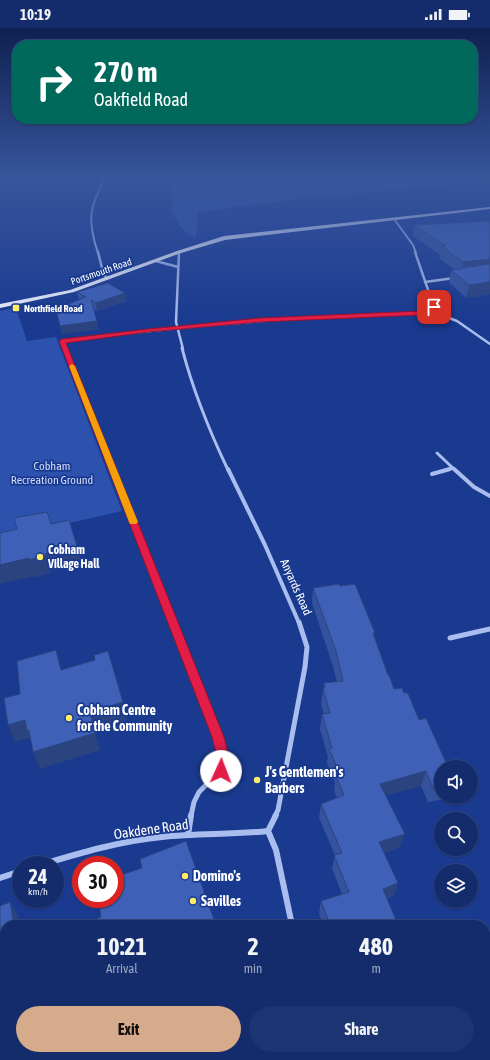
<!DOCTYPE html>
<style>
:root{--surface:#142c6c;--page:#1d3472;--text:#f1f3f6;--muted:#9da7c2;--line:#33487f;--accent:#d6ab8b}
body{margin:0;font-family:"Asap Condensed",sans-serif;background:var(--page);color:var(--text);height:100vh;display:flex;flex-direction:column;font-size:15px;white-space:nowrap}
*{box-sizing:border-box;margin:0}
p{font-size:13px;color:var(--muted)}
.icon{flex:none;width:22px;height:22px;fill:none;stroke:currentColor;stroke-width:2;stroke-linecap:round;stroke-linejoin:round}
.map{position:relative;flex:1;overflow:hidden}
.side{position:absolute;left:0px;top:892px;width:490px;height:140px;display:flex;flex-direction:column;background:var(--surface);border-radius:16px 16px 0 0;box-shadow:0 1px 3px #0004,0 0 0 1px var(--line)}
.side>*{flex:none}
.hud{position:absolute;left:12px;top:12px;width:466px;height:84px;border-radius:16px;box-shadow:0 1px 3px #0004,0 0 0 1px var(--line);background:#00695c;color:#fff;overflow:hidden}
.tools{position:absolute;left:434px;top:732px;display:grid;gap:8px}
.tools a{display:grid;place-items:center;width:44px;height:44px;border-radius:50%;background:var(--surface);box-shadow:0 1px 3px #0004,0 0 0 1px var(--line);font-size:20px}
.speed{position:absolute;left:12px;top:828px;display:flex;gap:8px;font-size:20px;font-weight:700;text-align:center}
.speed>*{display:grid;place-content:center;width:52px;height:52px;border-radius:50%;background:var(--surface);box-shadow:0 1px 3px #0004,0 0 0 1px var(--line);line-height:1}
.speed small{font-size:10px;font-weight:400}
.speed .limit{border:6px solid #d22;background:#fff;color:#111}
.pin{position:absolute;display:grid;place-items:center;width:34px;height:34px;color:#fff;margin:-17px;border-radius:8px;box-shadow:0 2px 6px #0006}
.me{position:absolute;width:44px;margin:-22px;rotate:2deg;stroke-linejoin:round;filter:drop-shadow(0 0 3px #0008)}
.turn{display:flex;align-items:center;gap:14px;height:84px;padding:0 16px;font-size:18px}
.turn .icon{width:52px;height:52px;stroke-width:2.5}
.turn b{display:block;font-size:28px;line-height:34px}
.eta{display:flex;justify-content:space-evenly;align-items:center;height:68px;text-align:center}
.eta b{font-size:24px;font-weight:700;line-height:28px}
.button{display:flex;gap:8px;margin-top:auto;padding:8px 16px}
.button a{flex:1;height:46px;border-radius:24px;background:var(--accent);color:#111;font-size:16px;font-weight:700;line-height:46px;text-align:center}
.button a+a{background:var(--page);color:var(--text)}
.status{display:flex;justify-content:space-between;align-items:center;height:28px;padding:0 20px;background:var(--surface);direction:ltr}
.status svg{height:11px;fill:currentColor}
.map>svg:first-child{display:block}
.green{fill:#2d52ae}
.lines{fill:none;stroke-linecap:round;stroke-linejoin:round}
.street-far5{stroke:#a9bdee;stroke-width:2}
.street-far4{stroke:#a9bdee;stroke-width:2.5}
.street-far3{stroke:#a9bdee;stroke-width:3}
.street-far2{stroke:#a9bdee;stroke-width:4}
.street-far1{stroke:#a9bdee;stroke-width:5}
.street{stroke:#a9bdee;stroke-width:6}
.primary{fill:#f1f4ff;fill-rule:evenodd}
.wall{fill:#35539d}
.shaded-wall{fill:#2b437f}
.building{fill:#3e60b6;stroke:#2b437f}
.route{fill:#e11d48;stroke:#92132f}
.slow{fill:#f59e0b}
.poi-dot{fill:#ffed67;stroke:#1a3a90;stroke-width:1.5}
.labels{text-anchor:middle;stroke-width:3.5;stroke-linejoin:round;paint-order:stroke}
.far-street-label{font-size:10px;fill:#fff;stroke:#1a3a90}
.far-poi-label{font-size:10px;font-weight:bold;fill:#fff;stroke:#1a3a90;text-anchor:start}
.park-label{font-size:12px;fill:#cfdbfa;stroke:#1a3a90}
.poi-label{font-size:12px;font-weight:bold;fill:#fff;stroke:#1a3a90;text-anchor:start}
.street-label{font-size:12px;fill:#fff;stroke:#1a3a90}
.near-poi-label{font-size:14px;font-weight:bold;fill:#fff;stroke:#1a3a90;text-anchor:start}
.near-street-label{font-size:14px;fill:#fff;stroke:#1a3a90}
</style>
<div class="status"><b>10:19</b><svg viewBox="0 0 49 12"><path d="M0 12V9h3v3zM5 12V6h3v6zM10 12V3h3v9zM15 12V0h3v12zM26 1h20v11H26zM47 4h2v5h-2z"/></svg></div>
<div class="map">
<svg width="490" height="1032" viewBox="0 0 490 1032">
<rect width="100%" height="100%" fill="#1a3a90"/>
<g class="green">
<path d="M169,149H490L472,150L459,156L288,172L198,184L196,209L188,207L179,197L172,183V163Z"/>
<path d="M16,280L27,313L56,309L122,483L0,511V283Z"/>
</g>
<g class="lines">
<g class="street-far5">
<path d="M481,149L490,150"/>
<path d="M394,191L413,217L416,225"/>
<path d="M98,225C87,193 89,178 106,149"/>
</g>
<g class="street-far4">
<path d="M98,224L103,244L107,251"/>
<path d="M179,224L176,294L183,321"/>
<path d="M156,233L178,239"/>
<path d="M425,254L454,250"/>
<path d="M431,283L457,293L490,316"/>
<path d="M65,321L62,313C182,298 301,288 422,285L431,283L434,279L415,224"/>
</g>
<g class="street-far3">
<path d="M65,320L112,442"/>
<path d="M182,320C193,363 209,402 228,442"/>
<path d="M437,425L455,442"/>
<path d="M446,442L453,440"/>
</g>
<g class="street-far2">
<path d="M112,441L172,595"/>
<path d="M228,441L265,517L299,595"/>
<path d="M454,441L474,459L490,468"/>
<path d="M432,446L450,441"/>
</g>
<g class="street-far1">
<path d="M172,594L221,720L223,730L221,742L199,764L194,774L191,788"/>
<path d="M450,610L490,601"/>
<path d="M275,788L278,782L305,639L307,619L299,594"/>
</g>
<g class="street">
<path d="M276,787L268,803L276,822L292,897"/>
<path d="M188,807L191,787"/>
<path d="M40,837C80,825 120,813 162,809C197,805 233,807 268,803"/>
<path d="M0,850L21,843"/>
<path d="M230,1032L231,1027"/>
<path d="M286,1032L287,1027"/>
</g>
<path class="primary" d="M490,179V181L225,212L181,225L74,264L0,280V276L70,262L177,223L224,208Z"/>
</g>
<g class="wall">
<path d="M490,193V266L466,270L449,254L451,242H455L439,230L440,227L413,208L414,197Z"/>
<path d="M77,264L126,273L97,283L93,281L97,293L98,301L62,306L56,281L79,272Z"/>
<path d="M340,558L375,605L374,608L388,647L394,661L404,665L419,692L441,739V769H451L450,770L428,774L421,758L386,767L400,819L384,825L394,868L387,871L398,897H323L319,885L321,873L342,866L332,840L335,827L319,790L321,776L337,770L334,762L335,755L327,735L328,729L320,701L322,686H324L321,676L324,655L337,654L333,638L312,575L313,560Z"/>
<path d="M318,1027H425L427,1032H318Z"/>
</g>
<g class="shaded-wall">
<path d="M490,231V241L461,246L463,234Z"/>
<path d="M490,254V266L466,270L469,257Z"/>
<path d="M125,265L126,273L97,283L96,275Z"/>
<path d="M97,293L98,301L62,306L60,298Z"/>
<path d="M77,518L81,535L50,543V545L34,550L29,532L45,526Z"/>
<path d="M29,530L34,548L0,556V537Z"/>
<path d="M123,674L127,692L94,702L100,722L40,741L33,724L90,684Z"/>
<path d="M25,692L29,702L33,720L29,710L15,714L8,697Z"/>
<path d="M426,743L421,758L376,770L380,756Z"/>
<path d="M405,806L400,819L375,828L379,814Z"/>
<path d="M398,855L394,868L378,874L383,861Z"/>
<path d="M10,874L18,888L20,897H14Z"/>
<path d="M34,1027H41L42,1032H35Z"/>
</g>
<g class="building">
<path d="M490,193V231L463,234L442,219L446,218L414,197Z"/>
<path d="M490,236V254L469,257L451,242L462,241L461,240Z"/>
<path d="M108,255L125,265L96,275L91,272L97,293L60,298L56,281L86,269L77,264Z"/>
<path d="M47,484L51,496L69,492L77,518L45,526L46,528L29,532V530L0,537V505L17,501L14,490Z"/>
<path d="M339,556L340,558L355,556L375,605H373L388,647H389L394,661L402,660L404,665H408L419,692L426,690L448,739H441V758L433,760L426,743L380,756L405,806L379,814L398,855L383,861L398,897H330L321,873L349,864L334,827L342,825L321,776L344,767L336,748L340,746L329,721L332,720L322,686L330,685L323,661L325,660L324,655L343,653L336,623L313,560Z"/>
<path d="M56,622L61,642L95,632L94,627L108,623L123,674L90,684L95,705L33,724L29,702L27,703L25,692L8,697L4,670L20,666L17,633Z"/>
<path d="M186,813L216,897H82L101,889L98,871H115V849L142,840L140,831Z"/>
<path d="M10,874L14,897H5V1027H34L35,1032H0V878Z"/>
<path d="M148,1027H169L193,1032H137Z"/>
<path d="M320,1027H425L427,1032H320Z"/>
</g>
<linearGradient id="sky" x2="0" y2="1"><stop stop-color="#0e204f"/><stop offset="0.51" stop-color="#38559c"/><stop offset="1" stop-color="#38559c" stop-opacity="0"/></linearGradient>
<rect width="490" height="293" fill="url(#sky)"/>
<path class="route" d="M432,278L437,279L433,284L422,287L260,294L148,304L66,315L224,709C227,721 231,734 226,747L221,749L217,747L215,743L217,728L212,709L59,313L62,311L148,301L260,290L422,283L429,282Z"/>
<path class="slow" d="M72,336L75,338L138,494L136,496H130L129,494L69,338Z"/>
<g class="poi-dot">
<rect x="12" y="276" width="8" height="8" rx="2"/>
<circle cx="40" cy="529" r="4"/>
<circle cx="69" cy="690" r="4"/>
<circle cx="257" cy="752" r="4"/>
<circle cx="185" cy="848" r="4"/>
<circle cx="193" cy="873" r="4"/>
</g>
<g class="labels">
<g class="far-street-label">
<text transform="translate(101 243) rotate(-19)" y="4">Portsmouth Road</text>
</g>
<g class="far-poi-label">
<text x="24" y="284">Northfield Road</text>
</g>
<g class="park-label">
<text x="52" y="442">Cobham<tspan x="52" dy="14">Recreation Ground</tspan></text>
</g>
<g class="poi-label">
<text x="48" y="526">Cobham<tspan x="48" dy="14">Village Hall</tspan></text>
</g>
<g class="street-label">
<text transform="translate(296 559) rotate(66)" y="4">Anyards Road</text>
</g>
<g class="near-poi-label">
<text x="77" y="687">Cobham Centre<tspan x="77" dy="16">for the Community</tspan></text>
<text x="265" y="749">J's Gentlemen's<tspan x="265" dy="16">Barbers</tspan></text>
<text x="193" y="853">Domino's</text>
<text x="201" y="878">Savilles</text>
</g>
<g class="near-street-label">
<text transform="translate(151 801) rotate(-8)" y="5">Oakdene Road</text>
</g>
</g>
</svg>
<div class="tools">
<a><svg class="icon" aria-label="sound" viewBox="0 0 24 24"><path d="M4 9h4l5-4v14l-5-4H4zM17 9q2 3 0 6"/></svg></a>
<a><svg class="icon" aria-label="search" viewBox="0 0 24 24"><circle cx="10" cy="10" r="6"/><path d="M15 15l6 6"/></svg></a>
<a><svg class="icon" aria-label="layers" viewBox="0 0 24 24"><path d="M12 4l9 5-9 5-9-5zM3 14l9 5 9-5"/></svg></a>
</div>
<div class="speed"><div>24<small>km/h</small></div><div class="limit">30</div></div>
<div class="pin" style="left:434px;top:279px;background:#d93025"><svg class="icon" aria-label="arrive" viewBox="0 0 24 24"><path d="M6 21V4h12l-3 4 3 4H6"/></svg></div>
<svg class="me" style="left:221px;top:743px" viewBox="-20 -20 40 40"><circle r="19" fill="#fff"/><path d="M0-13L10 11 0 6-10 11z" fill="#e11d48"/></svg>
<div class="hud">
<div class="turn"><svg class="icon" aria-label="right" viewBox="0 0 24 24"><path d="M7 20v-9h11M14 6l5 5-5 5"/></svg><div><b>270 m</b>Oakfield Road</div></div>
</div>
<section class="side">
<div class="eta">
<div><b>10:21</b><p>Arrival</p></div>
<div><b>2</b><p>min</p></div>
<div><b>480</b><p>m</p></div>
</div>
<div class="button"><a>Exit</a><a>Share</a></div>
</section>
</div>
